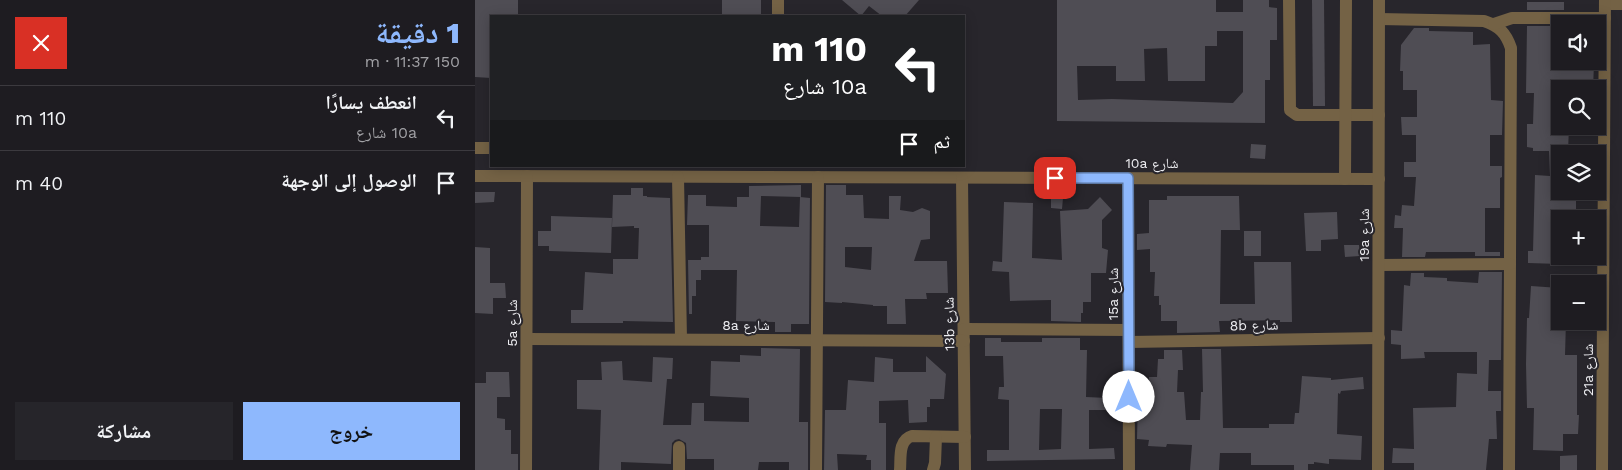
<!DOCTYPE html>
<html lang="ar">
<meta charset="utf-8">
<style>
:root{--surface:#1e1c21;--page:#26252a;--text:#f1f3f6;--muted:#a1a1a5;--line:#3c3a3f;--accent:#8eb8fd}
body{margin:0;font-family:"Work Sans","Noto Naskh Arabic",sans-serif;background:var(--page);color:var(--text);direction:rtl;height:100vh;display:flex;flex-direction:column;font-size:19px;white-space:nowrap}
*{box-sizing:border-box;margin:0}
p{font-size:16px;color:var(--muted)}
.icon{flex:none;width:28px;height:28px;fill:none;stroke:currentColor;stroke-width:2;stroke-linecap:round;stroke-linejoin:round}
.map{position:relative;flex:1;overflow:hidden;direction:ltr}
.panel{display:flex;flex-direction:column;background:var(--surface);width:475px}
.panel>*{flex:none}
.banner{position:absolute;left:15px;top:15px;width:475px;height:152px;border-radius:0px;box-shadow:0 2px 12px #0003,0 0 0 1px var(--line);direction:rtl;background:#202124;color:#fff;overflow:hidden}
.buttons{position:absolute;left:1076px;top:15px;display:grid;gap:10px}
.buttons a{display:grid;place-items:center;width:55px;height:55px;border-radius:0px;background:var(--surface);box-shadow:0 2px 12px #0003,0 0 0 1px var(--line);font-size:25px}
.pin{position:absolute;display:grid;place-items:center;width:42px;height:42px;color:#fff;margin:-21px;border-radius:10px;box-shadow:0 2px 8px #0006}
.me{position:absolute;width:55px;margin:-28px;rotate:0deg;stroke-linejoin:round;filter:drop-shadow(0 0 4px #0008)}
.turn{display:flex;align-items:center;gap:18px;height:105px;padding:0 15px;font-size:22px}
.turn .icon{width:65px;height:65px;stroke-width:2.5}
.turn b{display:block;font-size:35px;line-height:42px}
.then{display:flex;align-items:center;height:48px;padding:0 15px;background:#0003;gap:10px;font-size:19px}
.round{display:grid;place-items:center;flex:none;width:52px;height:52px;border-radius:0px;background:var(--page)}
.overview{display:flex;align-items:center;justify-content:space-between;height:85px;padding:0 15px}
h1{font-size:30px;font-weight:800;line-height:38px;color:var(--accent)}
.button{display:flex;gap:10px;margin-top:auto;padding:10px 15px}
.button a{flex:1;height:58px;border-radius:0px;background:var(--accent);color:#111;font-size:20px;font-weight:800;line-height:58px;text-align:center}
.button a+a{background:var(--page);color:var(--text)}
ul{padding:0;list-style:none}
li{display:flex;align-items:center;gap:15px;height:65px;padding:0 15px;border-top:1px solid var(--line)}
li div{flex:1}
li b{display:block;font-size:19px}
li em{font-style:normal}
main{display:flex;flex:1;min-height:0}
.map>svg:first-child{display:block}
.building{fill:#4f4d54;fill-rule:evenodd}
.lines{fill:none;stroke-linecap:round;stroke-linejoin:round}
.minor{stroke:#746245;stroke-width:12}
.route-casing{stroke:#5c78a4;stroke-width:12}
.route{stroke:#8eb8fd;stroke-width:9}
.labels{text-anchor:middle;stroke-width:4;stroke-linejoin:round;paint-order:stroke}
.street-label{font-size:14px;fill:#ededf1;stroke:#28262c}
</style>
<main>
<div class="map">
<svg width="1147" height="470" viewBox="0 0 1147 470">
<rect width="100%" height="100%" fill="#28262c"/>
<g class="building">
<path d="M0,0H43V16H16V78L0,77Z"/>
<rect x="247" y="0" width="39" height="16"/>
<path d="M367,0H444L430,16H407L394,6L386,16Z"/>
<path d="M582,0H741V12H768V0H794V7L802,8V40H795V80H790V123L582,121ZM742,31H768V92L758,103L637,99L603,100L602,66H641V81H670L669,49L692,48L693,81H730V46H742Z"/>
<path d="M837,0H849L850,106H838Z"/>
<rect x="1052" y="2" width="37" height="8"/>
<path d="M1052,26H1085V61L1119,63L1118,89H1085V126H1094L1093,152L1085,151V191H1101V216L1085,215V264L1053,263V251H1058L1060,175L1075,176L1074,151H1058V148L1052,147V124H1058L1059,93H1051Z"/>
<path d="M939,28H954V31L998,32V45L1015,44L1016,100L1028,101L1027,135H1015V166H1027V177L1025,178V208H1010V252H1025V256H1000V252H951L950,257H927L928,228H919L920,215L926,216L927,205L939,206L941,177H929V162H941V135H927L926,117H942V90H928V71H925L926,45Z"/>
<path d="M776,144L791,145L790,159L775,158Z"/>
<path d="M326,185V197L286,196L285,226L324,227L325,197L335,198L334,324H316V332H300V322L261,321L262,270H226V280H221V296H217V314H214L213,260H226V257H234V225H212L213,195H231V206L262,207V197H274V186Z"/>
<path d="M351,185H371V195H388L389,218L414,219V196H426L425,210L438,212L447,208L455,211V239L446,240L439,261H472L473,293H451L452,299H430L431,324H412V306H398V305L367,302V303L350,302ZM370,247H397L396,270L370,267Z"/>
<path d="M156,188H168V196H172V197L195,198L198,322L148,321V323H96V310H108L110,272L138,274V259H163L164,228H159V226L137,227L138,195H156Z"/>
<path d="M0,192H20L19,202L0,203Z"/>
<path d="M692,196H764L765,230H746L745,304H780L779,262H816L817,322H805V320L744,321L745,332L702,333V321H686V305H684V296H679L680,272H675V249L662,250V234L674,233V200H692Z"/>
<path d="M576,197L588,198L587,209L576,208Z"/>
<path d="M625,197L637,210L627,220V248L633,250L631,273H616V302H608V313H606V322L576,321V300L535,301L534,272L517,271L518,261L527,262L529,202L558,203L557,258L587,260L585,211L613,209Z"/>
<path d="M862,212L863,239L846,240V251H831L829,213Z"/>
<path d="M76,216L137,218L136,253L74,251V246H63V231H76Z"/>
<rect x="769" y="231" width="17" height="25"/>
<path d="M869,245H884L885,256L870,257Z"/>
<path d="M0,247L15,248V283H30L31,298H18V314L0,313Z"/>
<path d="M1004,272H1027L1026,360H1014L1013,391H1026V411H1021L1022,439H1014L1011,470H939V463H917L918,448L939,449L938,408L981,407L982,373L1002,374V352H949L950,358L926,359V345L916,344V330L927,331L929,285L935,286L936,273H949V277L972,278V281L1003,283Z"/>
<path d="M1056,286L1085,288L1084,318L1085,321H1091L1090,355H1102V415H1104L1103,434H1088V451L1058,450L1059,408H1052L1051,364L1052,318H1054Z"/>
<path d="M510,338H526V342H567V338H605V350H612L611,397L633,398V410H614V449L639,448L640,459L512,461V450H534V400L523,399L524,387H529L528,356H510ZM565,409H587L586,449L564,450Z"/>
<path d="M286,348L325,349L324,422H333V470H314V462H284L283,470H239V459H212L211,443L204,439L200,440L197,443L196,464L146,462V470H124L126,410L102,409V380H127L126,362L147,361L148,380L177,382L178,357L198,358L197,379H192L188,425H216L217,403H229V421L274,422V398L235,396L236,361L265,362V355L286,356Z"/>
<path d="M727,349H746L748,428H794V424H819L820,413H824L827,376L856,378V380L888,377L889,389L866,391L865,394L863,393L862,434L887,436L886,460L854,459V464L839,462V464H833V470H819V465H776V453H745L744,470H715L717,445L692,444L691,447L673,446L674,440L662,439L663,398L673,399L674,377H682L683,359H689V350H707L708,370H703L702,392H709L711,420H725L726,392H728Z"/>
<path d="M451,356L471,374L469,399H455V407H452V422L434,423L433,400L404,401V423H411V470H396V460H391L392,455L362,454L363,470H349L350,410H371L373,380L399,382L400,357L418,359V372H451Z"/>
<path d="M11,372H34L35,397H22V418L30,419V430H36V454H43V470H0V383H11Z"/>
<path d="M1102,455V470H1085V456Z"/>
</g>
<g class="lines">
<g class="minor">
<path d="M814,0L815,110L822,115H904"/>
<path d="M1130,4H1147"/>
<path d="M303,16V0"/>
<path d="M904,19L1009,21C1024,26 1031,33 1036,48L1034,470"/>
<path d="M1019,24L1037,18H1130"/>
<path d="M0,148H16"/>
<path d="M0,176L904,179"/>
<path d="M203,177L206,339"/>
<path d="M487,178L490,470"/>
<path d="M653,178L654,470"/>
<path d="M870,179L871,0"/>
<path d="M904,265L1035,264"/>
<path d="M489,329L653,330"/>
<path d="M52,339L489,341"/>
<path d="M654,342L904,338"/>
<path d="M51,470L52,176"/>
<path d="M204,470V447"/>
<path d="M341,470L343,177"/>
<path d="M425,470C426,458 423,440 437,436L490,437"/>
<path d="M458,470L460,463L461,437"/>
<path d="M903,470L904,0"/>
<path d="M1127,470L1130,0"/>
</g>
</g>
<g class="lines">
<g class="route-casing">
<path id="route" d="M580,178H653L654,397"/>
</g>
<use href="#route" class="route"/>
</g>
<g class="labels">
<g class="street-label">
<text x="677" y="168">10a شارع</text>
<text transform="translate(889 235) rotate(-90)" y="5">19a شارع</text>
<text transform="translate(638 294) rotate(-90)" y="5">15a شارع</text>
<text transform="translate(37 323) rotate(-90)" y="5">5a شارع</text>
<text transform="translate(474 324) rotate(-91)" y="5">13b شارع</text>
<text x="271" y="330">8a شارع</text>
<text transform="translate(779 325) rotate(-1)" y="5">8b شارع</text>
<text transform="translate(1113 370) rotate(-90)" y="5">21a شارع</text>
</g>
</g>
</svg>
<div class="buttons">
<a><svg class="icon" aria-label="sound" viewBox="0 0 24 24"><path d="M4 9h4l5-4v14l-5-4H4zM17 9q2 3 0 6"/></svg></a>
<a><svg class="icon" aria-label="search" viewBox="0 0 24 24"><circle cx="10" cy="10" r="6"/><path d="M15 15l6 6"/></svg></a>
<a><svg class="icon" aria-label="layers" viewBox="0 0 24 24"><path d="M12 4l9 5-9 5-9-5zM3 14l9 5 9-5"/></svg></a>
<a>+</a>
<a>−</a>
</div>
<div class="pin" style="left:580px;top:178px;background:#d93025"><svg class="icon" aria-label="arrive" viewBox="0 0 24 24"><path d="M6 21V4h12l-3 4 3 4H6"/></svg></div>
<svg class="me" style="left:654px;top:397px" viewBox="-20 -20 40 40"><circle r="19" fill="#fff"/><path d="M0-13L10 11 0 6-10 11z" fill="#8eb8fd"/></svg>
<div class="banner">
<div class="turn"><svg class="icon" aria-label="left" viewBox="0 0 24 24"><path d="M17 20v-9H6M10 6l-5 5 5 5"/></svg><div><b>110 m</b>10a شارع</div></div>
<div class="then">ثم<svg class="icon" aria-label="arrive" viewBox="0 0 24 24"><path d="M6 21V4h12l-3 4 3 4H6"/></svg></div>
</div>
</div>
<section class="panel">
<div class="overview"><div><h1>1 دقيقة</h1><p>150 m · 11:37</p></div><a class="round" style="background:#d93025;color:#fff"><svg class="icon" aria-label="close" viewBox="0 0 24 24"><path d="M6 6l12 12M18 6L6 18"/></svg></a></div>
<ul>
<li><svg class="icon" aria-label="left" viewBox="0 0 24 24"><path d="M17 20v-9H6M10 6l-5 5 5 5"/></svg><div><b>انعطف يسارًا</b><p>10a شارع</p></div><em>110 m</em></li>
<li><svg class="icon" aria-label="arrive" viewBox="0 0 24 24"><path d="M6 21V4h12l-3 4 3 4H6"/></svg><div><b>الوصول إلى الوجهة</b></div><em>40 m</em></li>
</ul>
<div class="button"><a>خروج</a><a>مشاركة</a></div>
</section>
</main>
